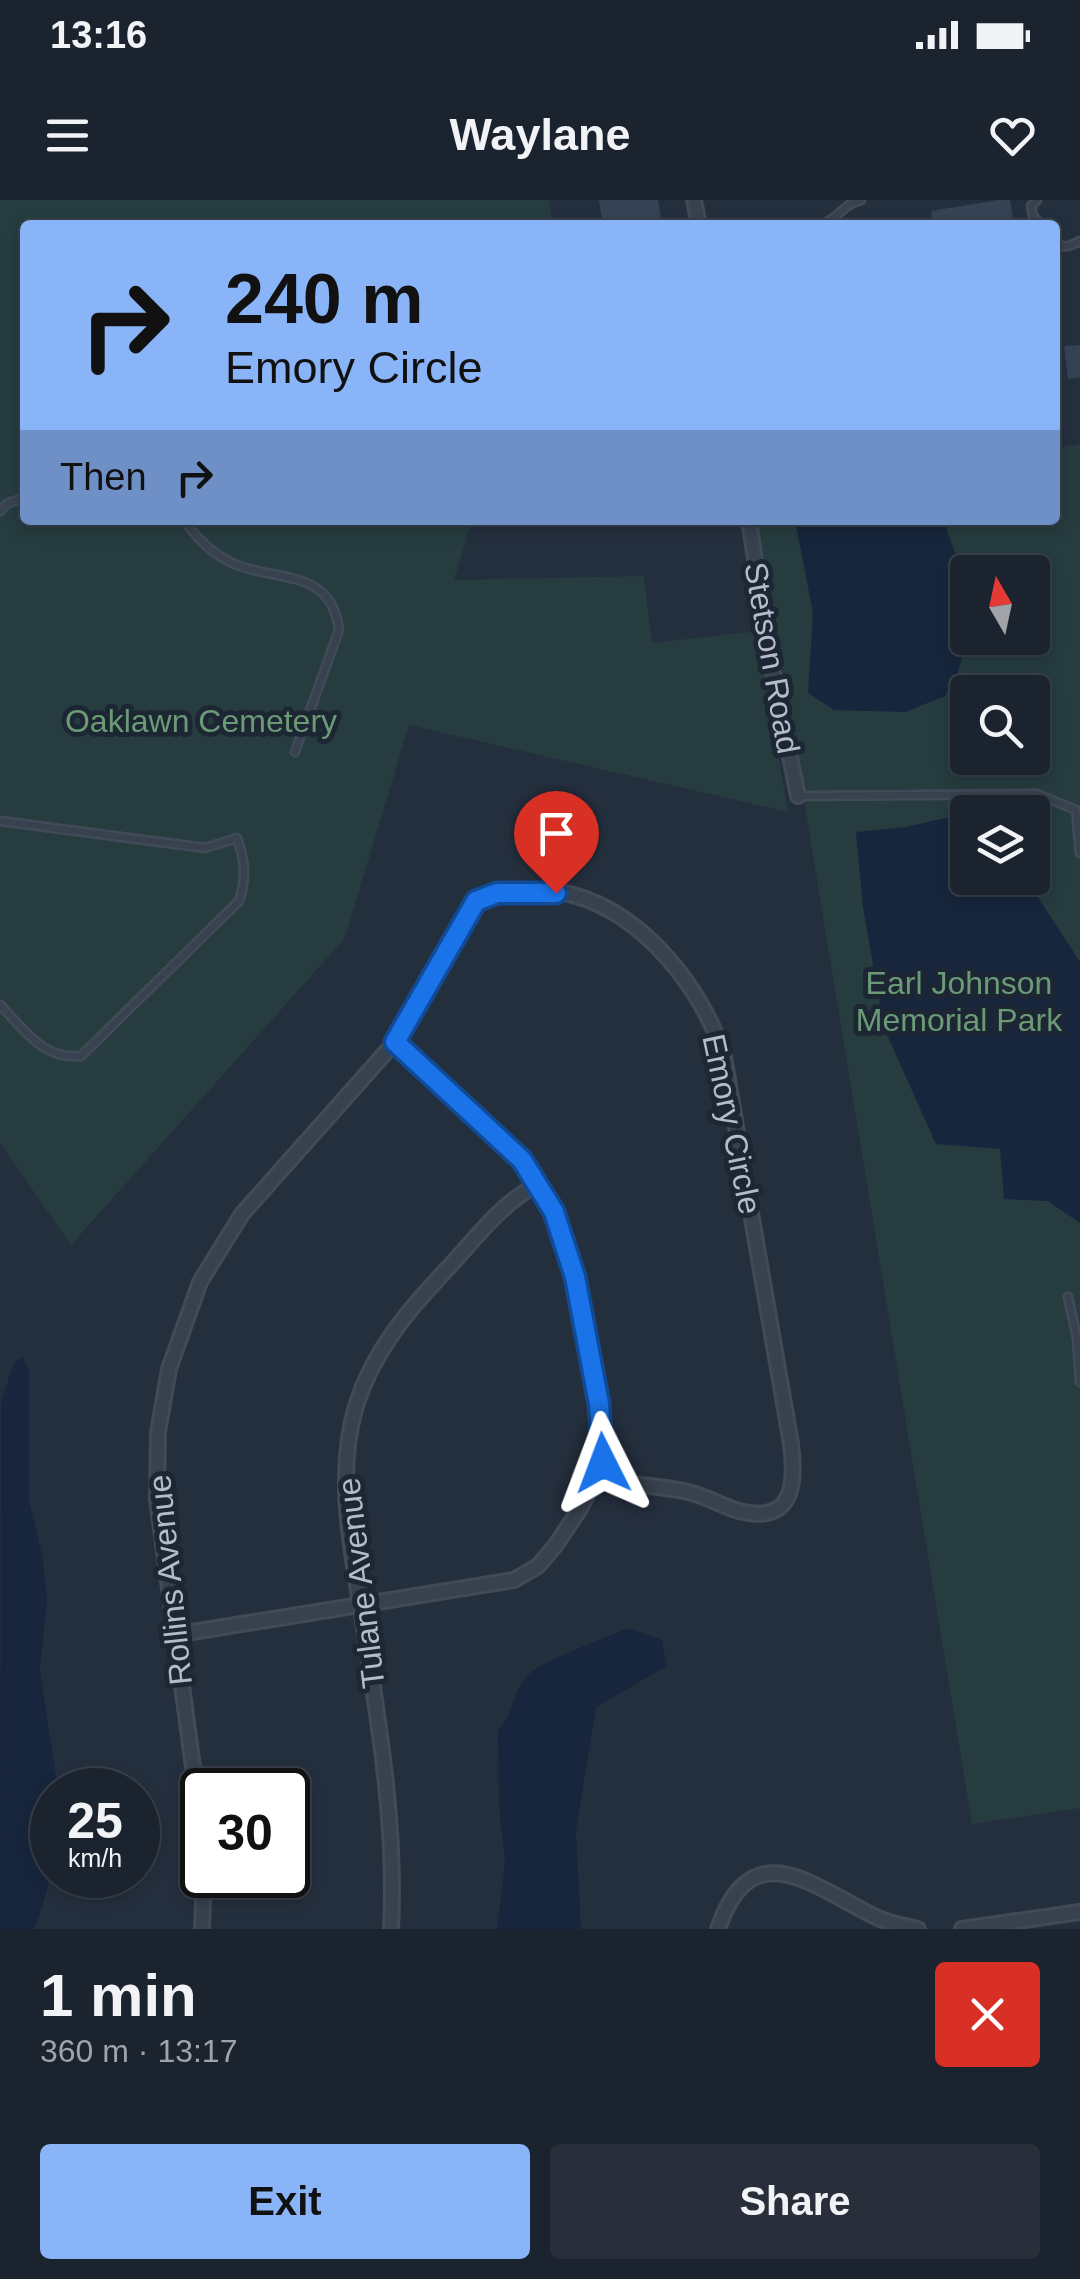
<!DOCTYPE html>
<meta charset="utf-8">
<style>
:root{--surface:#1b232e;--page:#282f3a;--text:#f1f3f6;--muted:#a0a4aa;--line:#39404a;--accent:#8ab4f8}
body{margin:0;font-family:Arial,sans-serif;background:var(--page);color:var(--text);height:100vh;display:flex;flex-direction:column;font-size:38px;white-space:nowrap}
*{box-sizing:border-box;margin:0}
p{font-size:32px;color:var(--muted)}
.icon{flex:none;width:55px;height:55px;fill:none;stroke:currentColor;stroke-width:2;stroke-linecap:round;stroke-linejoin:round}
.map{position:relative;height:1729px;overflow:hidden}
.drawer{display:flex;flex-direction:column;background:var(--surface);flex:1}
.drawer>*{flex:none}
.top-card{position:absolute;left:20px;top:20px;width:1040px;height:305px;border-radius:10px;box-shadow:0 5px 15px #0003,0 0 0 2px var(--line);background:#8ab4f8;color:#111;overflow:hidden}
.needle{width:65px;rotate:351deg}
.tools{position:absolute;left:950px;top:355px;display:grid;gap:20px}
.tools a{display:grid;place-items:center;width:100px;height:100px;border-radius:10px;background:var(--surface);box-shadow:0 5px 15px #0003,0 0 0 2px var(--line);font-size:50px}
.speed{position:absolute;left:30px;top:1568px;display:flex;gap:20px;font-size:50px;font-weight:700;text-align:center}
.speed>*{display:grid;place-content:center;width:130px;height:130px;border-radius:50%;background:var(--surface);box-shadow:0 5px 15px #0003,0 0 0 2px var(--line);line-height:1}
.speed small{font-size:25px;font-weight:400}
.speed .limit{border:5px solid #111;border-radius:15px;background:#fff;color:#111}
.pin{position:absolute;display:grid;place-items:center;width:85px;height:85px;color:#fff;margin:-102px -42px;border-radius:50% 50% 50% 0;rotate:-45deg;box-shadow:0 0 10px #0007}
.pin .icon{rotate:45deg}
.me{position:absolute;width:110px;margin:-55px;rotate:357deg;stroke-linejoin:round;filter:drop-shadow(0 0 8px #0008)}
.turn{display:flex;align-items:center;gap:35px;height:210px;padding:0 40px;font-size:45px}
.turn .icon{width:130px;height:130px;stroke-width:2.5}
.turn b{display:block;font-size:70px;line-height:85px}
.then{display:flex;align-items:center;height:95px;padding:0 40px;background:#0003;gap:20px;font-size:38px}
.round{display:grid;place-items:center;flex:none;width:105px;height:105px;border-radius:10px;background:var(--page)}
.overview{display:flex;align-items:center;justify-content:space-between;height:170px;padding:0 40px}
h1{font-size:60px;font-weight:800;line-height:75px}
.primary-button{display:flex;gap:20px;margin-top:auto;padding:20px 40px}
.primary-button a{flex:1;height:115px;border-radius:10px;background:var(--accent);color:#111;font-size:40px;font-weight:800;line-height:115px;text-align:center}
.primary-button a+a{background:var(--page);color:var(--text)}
.status{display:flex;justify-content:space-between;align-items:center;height:70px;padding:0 50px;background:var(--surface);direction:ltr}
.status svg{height:28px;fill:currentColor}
header{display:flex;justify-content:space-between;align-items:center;height:130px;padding:0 40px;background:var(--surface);font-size:45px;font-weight:800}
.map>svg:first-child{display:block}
.green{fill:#263c3f;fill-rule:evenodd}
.water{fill:#17263c}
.building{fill:#364354}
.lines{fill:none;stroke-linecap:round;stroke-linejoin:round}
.lane-casing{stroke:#414a57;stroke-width:11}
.street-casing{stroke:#414a57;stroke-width:18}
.lane{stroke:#38414e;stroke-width:6}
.street{stroke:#38414e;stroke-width:12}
.route-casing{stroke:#114b97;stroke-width:25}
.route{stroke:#1a73e8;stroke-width:18}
.labels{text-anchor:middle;stroke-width:10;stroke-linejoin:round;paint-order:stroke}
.street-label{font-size:32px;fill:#b4bcc9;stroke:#1d2633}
.park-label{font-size:32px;fill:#6b9a76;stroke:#1d2633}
</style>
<div class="status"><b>13:16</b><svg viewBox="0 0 49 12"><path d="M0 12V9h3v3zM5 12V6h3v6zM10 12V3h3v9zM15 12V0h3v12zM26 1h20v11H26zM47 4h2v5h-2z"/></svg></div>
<header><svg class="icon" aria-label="menu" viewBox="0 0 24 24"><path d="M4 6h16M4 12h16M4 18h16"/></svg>Waylane<svg class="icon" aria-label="heart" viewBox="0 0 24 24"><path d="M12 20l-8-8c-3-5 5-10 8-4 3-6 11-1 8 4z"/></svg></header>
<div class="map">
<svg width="1080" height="1729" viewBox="0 0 1080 1729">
<rect width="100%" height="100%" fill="#242f3e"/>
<g class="green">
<path d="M0,0H549L553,25H25V320H472L454,380L644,376L652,443L758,431L788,612L409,525L345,738L71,1045L0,943Z"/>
<path d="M1080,244V1608L972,1624L758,320H1055V248ZM968,372H1032V438H968ZM968,492H1032V558H968ZM968,612H1032V678H968Z"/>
</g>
<g class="water">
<path d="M795,320H943L968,387L967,439L958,472L945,496L905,512L834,510L808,493L813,413Z"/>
<path d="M962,614L967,615L968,678H1032L1030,685L1080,762V1023L1048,1001L1004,999L1000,949L936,944L884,828L863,707L856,632L906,627Z"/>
<path d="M22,1157L29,1170V1300L43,1359L47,1400L40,1470L58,1590H52C52,1639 55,1683 34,1729H0L1,1201L13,1165Z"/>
<path d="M628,1428L662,1440L667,1466L596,1507L576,1632L581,1729H497L505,1663L499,1606L498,1530C514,1515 512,1491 528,1475C545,1459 604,1439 628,1428Z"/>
</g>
<g class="building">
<path d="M599,0H658L661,19L603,25Z"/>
<path d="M998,0H1010L1014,25H933L931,11Z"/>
<path d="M1080,145V177L1068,179L1064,146Z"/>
</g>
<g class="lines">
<g class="lane-casing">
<g id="lane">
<path d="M1037,0L1031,6L1033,16L1041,25"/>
<path d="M820,25C837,21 844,3 861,0"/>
<path d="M1055,41C1063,50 1070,46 1080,41"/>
<path d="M0,311L8,303L25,298"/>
<path d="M184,320C195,335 206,348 223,358C265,385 331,362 339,430L295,552"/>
<path d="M799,596L1037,594L1076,610L1080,653"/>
<path d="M0,621L205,648L237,638C245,661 247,677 239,701L81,856C43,860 25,830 0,805"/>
<path d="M1068,1097L1077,1138L1080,1182"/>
</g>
</g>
<g class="street-casing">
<g id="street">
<path d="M694,0L699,25"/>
<path d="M749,320L771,463L798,596"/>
<path d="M174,1435L514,1380L538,1366L555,1346L580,1309L603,1263L599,1204L575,1077L554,1012L522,960L395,842"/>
<path d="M202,1634L157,1299L158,1232L169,1169L200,1082L242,1014L395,842L470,706C487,690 506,695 527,694C542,693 559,691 573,695C644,714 704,790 724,857L791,1244C796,1283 794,1325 739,1311C722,1306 706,1296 688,1292C657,1285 626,1284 595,1281"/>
<path d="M202,1729L204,1675"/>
<path d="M391,1729C396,1631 381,1537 366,1441C355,1364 333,1283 356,1206C373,1151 409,1109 448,1068C476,1038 500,1005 536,985"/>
<path d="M718,1729C751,1631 813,1686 874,1716C887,1723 903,1726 918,1729"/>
<path d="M962,1729L1080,1712"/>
</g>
</g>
<use href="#lane" class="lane"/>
<use href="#street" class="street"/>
</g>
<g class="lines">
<g class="route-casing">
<path id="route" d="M556,693H497L476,701L395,842L522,960L554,1012L575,1077L599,1204L603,1263"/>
</g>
<use href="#route" class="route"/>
</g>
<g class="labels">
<g class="street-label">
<text transform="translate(772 458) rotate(80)" y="11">Stetson Road</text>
<text transform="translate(732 924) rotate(78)" y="11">Emory Circle</text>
<text transform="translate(170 1380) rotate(-96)" y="11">Rollins Avenue</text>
<text transform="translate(361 1383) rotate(-97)" y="11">Tulane Avenue</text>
</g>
<g class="park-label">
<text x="201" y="532">Oaklawn Cemetery</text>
<text x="959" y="794">Earl Johnson<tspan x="959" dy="37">Memorial Park</tspan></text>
</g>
</g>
</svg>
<div class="tools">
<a><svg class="needle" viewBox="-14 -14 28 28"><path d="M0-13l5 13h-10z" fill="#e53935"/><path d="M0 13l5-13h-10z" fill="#a0a4aa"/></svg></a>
<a><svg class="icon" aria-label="search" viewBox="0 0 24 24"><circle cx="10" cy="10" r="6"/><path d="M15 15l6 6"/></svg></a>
<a><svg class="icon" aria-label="layers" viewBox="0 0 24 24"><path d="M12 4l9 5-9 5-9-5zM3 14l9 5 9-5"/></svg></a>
</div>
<div class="speed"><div>25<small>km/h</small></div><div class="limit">30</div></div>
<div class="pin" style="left:556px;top:693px;background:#d93025"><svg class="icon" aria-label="arrive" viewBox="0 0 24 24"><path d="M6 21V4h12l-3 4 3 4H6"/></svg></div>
<svg class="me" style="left:603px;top:1263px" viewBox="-20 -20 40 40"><path d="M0-17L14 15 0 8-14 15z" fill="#1a73e8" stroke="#fff" stroke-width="4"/></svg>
<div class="top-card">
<div class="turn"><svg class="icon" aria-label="right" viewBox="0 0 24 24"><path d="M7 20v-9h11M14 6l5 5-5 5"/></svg><div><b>240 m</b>Emory Circle</div></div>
<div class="then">Then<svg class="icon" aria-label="right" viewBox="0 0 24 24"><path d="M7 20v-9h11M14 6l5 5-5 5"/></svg></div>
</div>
</div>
<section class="drawer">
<div class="overview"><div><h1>1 min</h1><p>360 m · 13:17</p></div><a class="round" style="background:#d93025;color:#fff"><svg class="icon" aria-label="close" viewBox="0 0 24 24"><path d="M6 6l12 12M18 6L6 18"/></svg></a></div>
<div class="primary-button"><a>Exit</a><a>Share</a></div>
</section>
